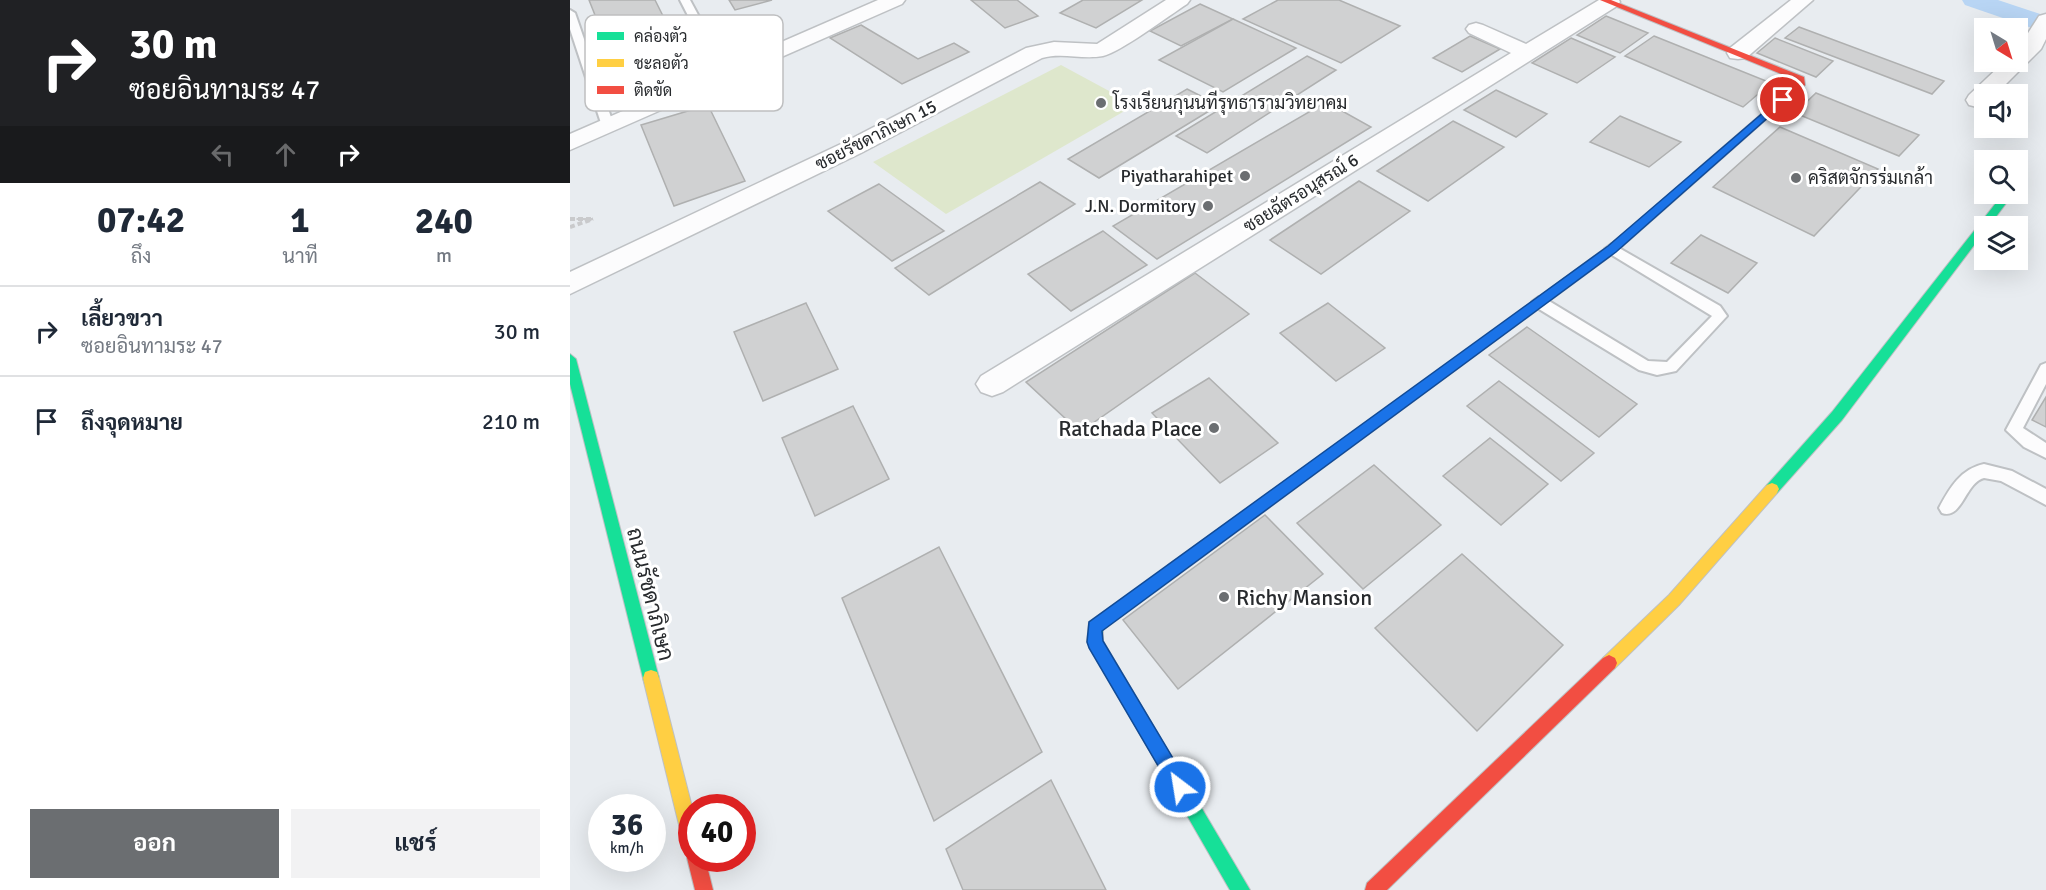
<!DOCTYPE html>
<html lang="th">
<meta charset="utf-8">
<style>
:root{--surface:#fff;--page:#f2f2f3;--text:#1f2937;--muted:#747a83;--line:#e0e1e3;--accent:#6b6e71}
body{margin:0;font-family:Signika,Sarabun,sans-serif;background:var(--page);color:var(--text);height:100vh;display:flex;flex-direction:column;font-size:22px;white-space:nowrap}
*{box-sizing:border-box;margin:0}
p{font-size:20px;color:var(--muted)}
.icon{flex:none;width:33px;height:33px;fill:none;stroke:currentColor;stroke-width:2;stroke-linecap:round;stroke-linejoin:round}
.map{position:relative;flex:1;overflow:hidden}
.panel{display:flex;flex-direction:column;background:var(--surface);width:570px}
.panel>*{flex:none}
.banner{background:#202124;color:#fff;overflow:hidden}
.needle{width:39px;rotate:142deg}
.fabs{position:absolute;left:1404px;top:18px;display:grid;gap:12px}
.fabs a{display:grid;place-items:center;width:54px;height:54px;border-radius:0px;background:var(--surface);box-shadow:0 6px 24px #0002;font-size:30px}
.speed{position:absolute;left:18px;top:794px;display:flex;gap:12px;font-size:30px;font-weight:700;text-align:center}
.speed>*{display:grid;place-content:center;width:78px;height:78px;border-radius:50%;background:var(--surface);box-shadow:0 6px 24px #0002;line-height:1}
.speed small{font-size:15px;font-weight:400}
.speed .limit{border:9px solid #d22;background:#fff;color:#111}
.pin{position:absolute;display:grid;place-items:center;width:51px;height:51px;color:#fff;margin:-26px;border:3px solid #fff;border-radius:50%;box-shadow:0 2px 6px #0007}
.me{position:absolute;width:66px;margin:-33px;rotate:329deg;stroke-linejoin:round;filter:drop-shadow(0 0 4px #0008)}
.turn{display:flex;align-items:center;gap:21px;height:126px;padding:0 30px;font-size:27px}
.turn .icon{width:78px;height:78px;stroke-width:2.5}
.turn b{display:block;font-size:42px;line-height:51px}
.lanes{display:flex;align-items:center;height:57px;padding:0 30px;background:#0003;justify-content:center;gap:30px;direction:ltr}
.lanes .off{opacity:.35}
.eta{display:flex;justify-content:space-evenly;align-items:center;height:102px;text-align:center}
.eta b{font-size:36px;font-weight:700;line-height:42px}
.action{display:flex;gap:12px;margin-top:auto;padding:12px 30px}
.action a{flex:1;height:69px;border-radius:0px;background:var(--accent);color:#fff;font-size:24px;font-weight:700;line-height:69px;text-align:center}
.action a+a{background:var(--page);color:var(--text)}
ul{padding:0;list-style:none}
li{display:flex;align-items:center;gap:18px;height:90px;padding:0 30px;border-top:2px solid var(--line)}
li div{flex:1}
li b{display:block;font-size:22px}
li em{font-style:normal}
main{display:flex;flex:1;min-height:0}
.map>svg:first-child{display:block}
.green{fill:#dee7cc}
.lines{fill:none;stroke-linecap:round;stroke-linejoin:round}
.canal{fill:#b8d5f4;fill-rule:evenodd}
.building{fill:#d0d1d2;stroke:#afb0b0;stroke-width:1.5}
.lane-casing{stroke:#bec1c4;stroke-width:4}
.street-casing{stroke:#bec1c4;stroke-width:3}
.fast-casing{stroke:#bec1c4;stroke-width:2}
.slow-casing{stroke:#bec1c4;stroke-width:2}
.jam-casing{stroke:#bec1c4;stroke-width:2}
.path-far1{stroke:#c9cacc;stroke-width:2;stroke-dasharray:4.5 2;stroke-linecap:butt}
.path{stroke:#c9cacc;stroke-width:4;stroke-dasharray:5 3;stroke-linecap:butt}
.lane{fill:#fcfcfd;fill-rule:evenodd}
.street{fill:#fcfcfd;fill-rule:evenodd}
.fast{fill:#16e098;fill-rule:evenodd}
.slow{fill:#ffcf43;fill-rule:evenodd}
.jam{fill:#f24e42;fill-rule:evenodd}
.path-bridge-far1{stroke:#c9cacc;stroke-width:2;stroke-dasharray:4.5 2;stroke-linecap:butt}
.path-bridge{stroke:#c9cacc;stroke-width:4;stroke-dasharray:5 3;stroke-linecap:butt}
.route{fill:#1a73e8;stroke:#114b97;stroke-width:1.5}
.poi-dot{fill:#6b6e71;stroke:#fff;stroke-width:2}
.labels{text-anchor:middle;stroke-width:6;stroke-linejoin:round;paint-order:stroke}
.far-poi-label{font-size:18px;fill:#272a2d;stroke:#fff;text-anchor:start}
.far-street-label{font-size:18px;fill:#272a2d;stroke:#fff}
.poi-label{font-size:22px;fill:#272a2d;stroke:#fff;text-anchor:end}
.street-label{font-size:22px;fill:#272a2d;stroke:#fff}
.key{fill:#fff;stroke:#bebfc0;stroke-width:1.5}
.key-label{font-size:16px;fill:#272a2d}
</style>
<main>
<section class="panel">
<div class="banner">
<div class="turn"><svg class="icon" aria-label="right" viewBox="0 0 24 24"><path d="M7 20v-9h11M14 6l5 5-5 5"/></svg><div><b>30 m</b>ซอยอินทามระ 47</div></div>
<div class="lanes"><svg class="icon off" aria-label="left" viewBox="0 0 24 24"><path d="M17 20v-9H6M10 6l-5 5 5 5"/></svg><svg class="icon off" aria-label="ahead" viewBox="0 0 24 24"><path d="M12 20V5M6 11l6-6 6 6"/></svg><svg class="icon" aria-label="right" viewBox="0 0 24 24"><path d="M7 20v-9h11M14 6l5 5-5 5"/></svg></div>
</div>
<div class="eta">
<div><b>07:42</b><p>ถึง</p></div>
<div><b>1</b><p>นาที</p></div>
<div><b>240</b><p>m</p></div>
</div>
<ul>
<li><svg class="icon" aria-label="right" viewBox="0 0 24 24"><path d="M7 20v-9h11M14 6l5 5-5 5"/></svg><div><b>เลี้ยวขวา</b><p>ซอยอินทามระ 47</p></div><em>30 m</em></li>
<li><svg class="icon" aria-label="arrive" viewBox="0 0 24 24"><path d="M6 21V4h12l-3 4 3 4H6"/></svg><div><b>ถึงจุดหมาย</b></div><em>210 m</em></li>
</ul>
<div class="action"><a>ออก</a><a>แชร์</a></div>
</section>
<div class="map">
<svg width="1476" height="890" viewBox="0 0 1476 890">
<rect width="100%" height="100%" fill="#e8ecf0"/>
<path class="green" d="M491,65L565,105L376,214L303,162Z"/>
<g class="lines">
<path class="canal" d="M1392,0H1428L1476,16V33L1395,5Z"/>
</g>
<g class="building">
<path d="M19,0H85L124,78L58,98Z"/>
<path d="M159,0H202L165,10Z"/>
<path d="M401,0H447L468,16L435,28Z"/>
<path d="M513,0H572L526,28L490,13Z"/>
<path d="M708,0H769L830,26L771,63L673,19Z"/>
<path d="M630,4L663,19L611,46L580,31Z"/>
<path d="M1036,16L1078,33L1050,53L1007,35Z"/>
<path d="M663,19L726,48L653,92L589,60Z"/>
<path d="M291,25L348,59L384,43L399,52L332,84L260,38Z"/>
<path d="M1229,27L1374,81L1362,94L1215,38Z"/>
<path d="M900,36L930,49L892,72L863,58Z"/>
<path d="M1084,36L1201,83L1173,107L1055,56Z"/>
<path d="M1001,38L1045,57L1007,83L962,63Z"/>
<path d="M1205,38L1263,61L1246,77L1187,53Z"/>
<path d="M737,56L766,70L637,153L606,136Z"/>
<path d="M617,89L649,105L529,178L498,159Z"/>
<path d="M926,90L977,114L946,137L894,110Z"/>
<path d="M1246,93L1349,135L1329,156L1225,113Z"/>
<path d="M756,102L801,127L587,259L543,226Z"/>
<path d="M138,105L175,181L104,206L71,125Z"/>
<path d="M1050,116L1111,142L1079,167L1020,142Z"/>
<path d="M883,121L934,147L858,201L807,171Z"/>
<path d="M1210,127L1308,169L1244,236L1143,187Z"/>
<path d="M789,181L840,211L751,274L700,240Z"/>
<path d="M470,182L505,204L359,295L325,268Z"/>
<path d="M309,184L374,231L322,261L258,211Z"/>
<path d="M533,231L577,265L501,311L458,274Z"/>
<path d="M1131,235L1187,263L1158,293L1101,263Z"/>
<path d="M625,273L679,314L510,432L456,382Z"/>
<path d="M236,303L268,369L193,401L164,332Z"/>
<path d="M758,303L815,348L766,381L710,333Z"/>
<path d="M957,327L1067,404L1029,437L919,355Z"/>
<path d="M639,378L708,443L650,483L582,413Z"/>
<path d="M929,381L1024,453L991,481L897,406Z"/>
<path d="M1476,397V427L1462,420Z"/>
<path d="M283,406L319,479L245,516L212,438Z"/>
<path d="M920,438L978,484L931,525L873,476Z"/>
<path d="M804,465L871,525L793,589L727,523Z"/>
<path d="M695,515L753,574L608,689L553,620Z"/>
<path d="M369,547L472,752L364,821L272,598Z"/>
<path d="M892,554L993,645L907,731L805,628Z"/>
<path d="M481,780L536,890H393L376,849Z"/>
</g>
<g class="lines">
<g class="lane-casing">
<g id="lane">
<path d="M110,0H120L160,74L158,76H150L148,74Z"/>
<path d="M0,10L5,13L44,126L42,129H34L32,126L0,29Z"/>
<path d="M1042,244L1150,306L1157,316L1106,371L1087,375L1069,370L964,306L962,302L969,297L974,298L1078,361L1097,362L1142,316L1037,252L1035,249Z"/>
<path d="M1476,363V384L1453,428L1476,443V458L1454,447L1436,430L1471,365Z"/>
<path d="M1414,464L1442,471L1476,489V505L1431,481L1414,478C1395,483 1392,520 1372,513L1369,508C1380,487 1391,469 1414,464Z"/>
</g>
</g>
<g class="street-casing">
<g id="street">
<path d="M308,0H335L332,4L0,150V134Z"/>
<path d="M596,0H620L617,4C600,15 549,53 533,56C512,60 492,52 472,58L291,153L0,294V272L273,143L456,48L484,42L527,44Z"/>
<path d="M1029,0H1049L1050,2L1047,6L433,392L422,396L411,392L406,384L411,376L941,53L899,33L896,29L899,25L906,23L913,25L956,44Z"/>
<path d="M1221,0H1243L1176,58L1168,59L1160,58L1157,53L1160,48Z"/>
<path d="M1476,14V39L1471,49L1426,94H1414V105L1407,107L1399,105L1396,100L1399,95L1434,62H1448V49L1469,16Z"/>
</g>
</g>
<g class="fast-casing">
<g id="fast">
<path d="M1433,194H1443L1419,226H1414V232L1272,420L1207,493L1202,495L1197,493L1195,489L1197,485L1262,412Z"/>
<path d="M0,354L6,359L89,678L87,684L81,686L75,684L73,678L0,384Z"/>
<path d="M603,563L608,565L610,570L608,575L533,630V641L680,890H660L517,642L519,622Z"/>
</g>
</g>
<g class="slow-casing">
<g id="slow">
<path d="M1127,172L1131,173V177L1046,252L940,330H932L930,327L932,324L1038,246Z"/>
<path d="M1202,483L1207,485L1209,489L1207,493L1109,605L1045,668L1039,671L1033,668L1031,663L1033,658L1099,595L1197,485Z"/>
<path d="M81,670L87,672L89,678L122,807V850L116,847L113,841L73,678L75,672Z"/>
</g>
</g>
<g class="jam-casing">
<g id="jam">
<path d="M1030,0H1041L1234,77L1235,85L1131,177H1123V173L1226,84V80Z"/>
<path d="M936,323L940,324L942,327L940,330L608,575L603,577L598,575L596,570L598,565Z"/>
<path d="M1039,655L1045,658L1047,663L1045,668L817,890H795L797,883L1033,658Z"/>
<path d="M119,851H122V858H135L143,890H125L117,858Z"/>
</g>
</g>
<path class="path-far1" d="M0,219H23"/>
<path class="path" d="M0,219H23"/>
<use href="#lane" class="lane"/>
<use href="#street" class="street"/>
<use href="#fast" class="fast"/>
<use href="#slow" class="slow"/>
<use href="#jam" class="jam"/>
<path class="path-bridge-far1" d="M19,220L23,219"/>
<path class="path-bridge" d="M0,227L23,219"/>
</g>
<path class="route" d="M1210,98L1218,100L1046,252L532,631L533,641L616,780L619,787L616,793L610,796L604,793L519,648L517,642L519,622L1038,246Z"/>
<g class="poi-dot">
<circle cx="531" cy="103" r="6"/>
<circle cx="675" cy="176" r="6"/>
<circle cx="1226" cy="178" r="6"/>
<circle cx="638" cy="206" r="6"/>
<circle cx="644" cy="428" r="6"/>
<circle cx="654" cy="597" r="6"/>
</g>
<g class="labels">
<g class="far-poi-label">
<text x="543" y="109">โรงเรียนกุนนทีรุทธารามวิทยาคม</text>
<text x="663" y="182" text-anchor="end">Piyatharahipet</text>
<text x="1238" y="184">คริสตจักรร่มเกล้า</text>
<text x="626" y="212" text-anchor="end">J.N. Dormitory</text>
</g>
<g class="far-street-label">
<text transform="translate(306 135) rotate(-27)" y="6">ซอยรัชดาภิเษก 15</text>
<text transform="translate(731 193) rotate(-32)" y="6">ซอยฉัตรอนุสรณ์ 6</text>
</g>
<g class="poi-label">
<text x="632" y="436">Ratchada Place</text>
<text x="666" y="605" text-anchor="start">Richy Mansion</text>
</g>
<g class="street-label">
<text transform="translate(81 594) rotate(76)" y="8">ถนนรัชดาภิเษก</text>
</g>
</g>
<rect x="15" y="15" width="198" height="96" rx="9" class="key"/>
<rect x="27" y="32" width="27" height="8" fill="#16e098"/>
<rect x="27" y="59" width="27" height="8" fill="#ffcf43"/>
<rect x="27" y="86" width="27" height="8" fill="#f24e42"/>
<g class="key-label">
<text x="64" y="42">คล่องตัว</text>
<text x="64" y="69">ชะลอตัว</text>
<text x="64" y="96">ติดขัด</text>
</g>
</svg>
<div class="fabs">
<a><svg class="needle" viewBox="-14 -14 28 28"><path d="M0-13l5 13h-10z" fill="#e53935"/><path d="M0 13l5-13h-10z" fill="#747a83"/></svg></a>
<a><svg class="icon" aria-label="sound" viewBox="0 0 24 24"><path d="M4 9h4l5-4v14l-5-4H4zM17 9q2 3 0 6"/></svg></a>
<a><svg class="icon" aria-label="search" viewBox="0 0 24 24"><circle cx="10" cy="10" r="6"/><path d="M15 15l6 6"/></svg></a>
<a><svg class="icon" aria-label="layers" viewBox="0 0 24 24"><path d="M12 4l9 5-9 5-9-5zM3 14l9 5 9-5"/></svg></a>
</div>
<div class="speed"><div>36<small>km/h</small></div><div class="limit">40</div></div>
<div class="pin" style="left:1213px;top:100px;background:#d93025"><svg class="icon" aria-label="arrive" viewBox="0 0 24 24"><path d="M6 21V4h12l-3 4 3 4H6"/></svg></div>
<svg class="me" style="left:610px;top:787px" viewBox="-20 -20 40 40"><circle r="17" fill="#1a73e8" stroke="#fff" stroke-width="3"/><path d="M0-11L8 9 0 5-8 9z" fill="#fff"/></svg>
</div>
</main>
